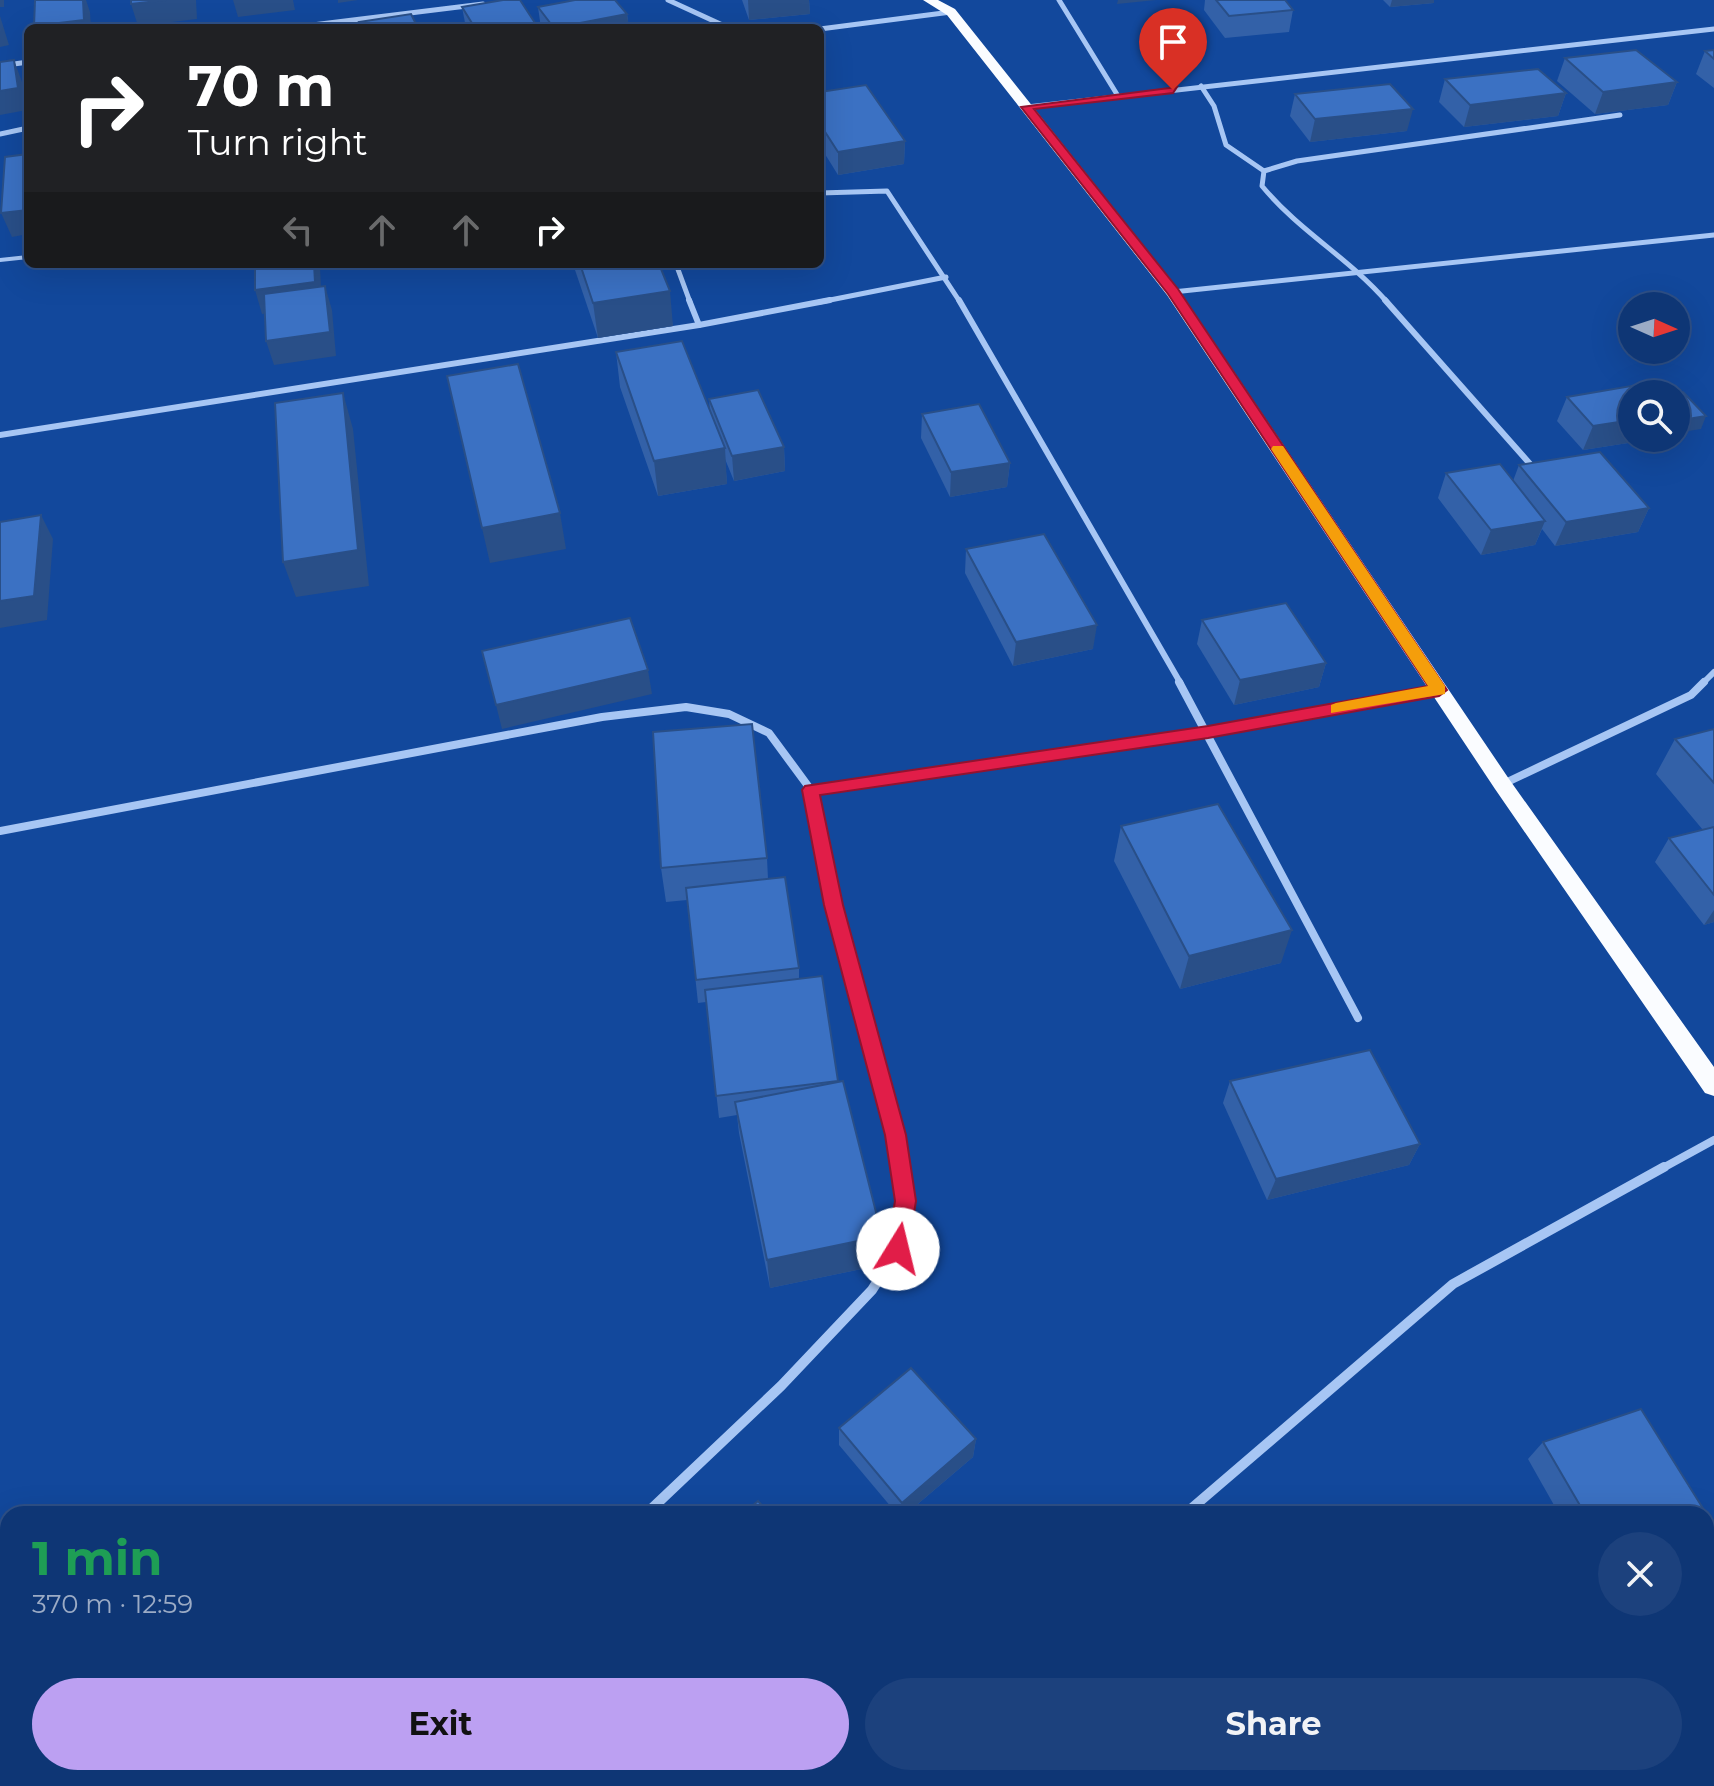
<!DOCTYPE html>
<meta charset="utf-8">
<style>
:root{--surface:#0e3675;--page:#1c417d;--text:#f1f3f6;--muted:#9babc5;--line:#2e5087;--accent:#bca0f2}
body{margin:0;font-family:Montserrat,sans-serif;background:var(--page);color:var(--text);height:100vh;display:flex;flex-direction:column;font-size:30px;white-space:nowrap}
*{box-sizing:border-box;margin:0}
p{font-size:26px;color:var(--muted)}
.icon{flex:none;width:44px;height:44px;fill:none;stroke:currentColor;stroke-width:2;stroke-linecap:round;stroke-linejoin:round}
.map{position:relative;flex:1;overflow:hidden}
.details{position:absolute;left:0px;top:1506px;width:1714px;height:280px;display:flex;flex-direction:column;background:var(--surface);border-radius:24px 24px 0 0;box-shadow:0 8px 32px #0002,0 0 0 2px var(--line)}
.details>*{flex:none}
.hud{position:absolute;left:24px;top:24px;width:800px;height:244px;border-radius:12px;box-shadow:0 8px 32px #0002,0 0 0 2px var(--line);background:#202124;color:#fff;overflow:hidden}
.needle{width:52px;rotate:93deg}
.fabs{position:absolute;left:1618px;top:292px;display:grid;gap:16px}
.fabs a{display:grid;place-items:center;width:72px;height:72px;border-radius:50%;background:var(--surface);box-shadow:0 8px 32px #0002,0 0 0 2px var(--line);font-size:40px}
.pin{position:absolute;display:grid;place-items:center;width:68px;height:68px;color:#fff;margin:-82px -34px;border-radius:50% 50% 50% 0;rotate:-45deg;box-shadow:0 0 8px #0007}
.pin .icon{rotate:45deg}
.me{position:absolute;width:88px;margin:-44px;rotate:9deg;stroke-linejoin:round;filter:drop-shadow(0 0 6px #0008)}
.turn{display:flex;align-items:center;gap:28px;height:168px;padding:0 32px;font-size:36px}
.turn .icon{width:104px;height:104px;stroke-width:2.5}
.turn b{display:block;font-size:56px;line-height:68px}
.lanes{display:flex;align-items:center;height:76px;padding:0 32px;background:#0003;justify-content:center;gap:40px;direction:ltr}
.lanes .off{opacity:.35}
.round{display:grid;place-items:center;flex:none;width:84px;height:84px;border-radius:42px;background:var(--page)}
.head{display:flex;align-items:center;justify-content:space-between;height:136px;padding:0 32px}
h1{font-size:48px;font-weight:700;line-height:60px;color:#1e9e55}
.primary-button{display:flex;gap:16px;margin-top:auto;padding:16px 32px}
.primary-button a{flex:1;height:92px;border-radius:48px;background:var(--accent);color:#111;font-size:32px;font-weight:700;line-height:92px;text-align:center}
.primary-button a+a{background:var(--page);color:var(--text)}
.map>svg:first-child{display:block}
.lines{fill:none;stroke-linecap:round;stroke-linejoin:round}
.service{stroke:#a7c6f4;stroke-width:4}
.minor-far3{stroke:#a7c6f4;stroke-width:5}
.minor-far2{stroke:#a7c6f4;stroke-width:6}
.minor-far1{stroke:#a7c6f4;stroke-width:8}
.minor{stroke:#a7c6f4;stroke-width:10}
.trunk{fill:#fafcff;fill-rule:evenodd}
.wall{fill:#3361a8}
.shaded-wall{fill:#294f88}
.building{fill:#3b71c3;stroke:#294f88;stroke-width:2}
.route{fill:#e11d48;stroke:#92132f;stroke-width:2}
.slow{fill:#f59e0b}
</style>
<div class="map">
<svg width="1714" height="1786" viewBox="0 0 1714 1786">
<rect width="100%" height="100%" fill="#12489c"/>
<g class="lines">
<path class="service" d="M0,260L28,257"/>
<g class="minor-far3">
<path d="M668,0L729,28"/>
<path d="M1059,0L1118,96"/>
<path d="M288,28L483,4"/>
<path d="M820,29L951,12"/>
<path d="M0,66L28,62"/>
<path d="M1201,86L1214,106L1226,145L1264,171"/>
<path d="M1027,107L1714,29"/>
<path d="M0,134L28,128"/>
<path d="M820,193L887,191L960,302"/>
<path d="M676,264L690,302"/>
<path d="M1173,292L1714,235"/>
<path d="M820,302L946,277"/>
<path d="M1387,302C1349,258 1299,231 1262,186L1264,171L1297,161L1620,115"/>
</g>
<g class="minor-far2">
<path d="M689,300L699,325"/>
<path d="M959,300L1181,684"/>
<path d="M1385,300L1531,465"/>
<path d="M0,435L699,325L830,300"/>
<path d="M1702,684L1714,672"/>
</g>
<g class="minor-far1">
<path d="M1179,682L1358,1018"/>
<path d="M1503,784L1691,695L1704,682"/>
<path d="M811,790L1208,732L1438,690"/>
<path d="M0,831L602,717L686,707L729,714L769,733L811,790L833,905L895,1135L901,1169"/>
<path d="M1661,1169L1714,1140"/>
</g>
<g class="minor">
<path d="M646,1514L781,1386L872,1290L898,1249L906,1201L900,1167"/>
<path d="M1185,1514L1453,1284L1664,1167"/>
<path d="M1296,1778L1299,1786"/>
<path d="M357,1786L365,1778"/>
<path d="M908,1786L916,1778"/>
</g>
<path class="trunk" d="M923,0H938L955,9L1178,289L1509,779L1714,1067V1096L1705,1093L1495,789L1167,295L947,15Z"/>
</g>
<g class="wall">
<path d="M742,0H809L810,14L749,20Z"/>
<path d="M1205,0H1285L1293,10L1289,32L1225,38L1204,10Z"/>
<path d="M1383,0H1434V3L1390,7Z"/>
<path d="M462,7L536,28H466Z"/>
<path d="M538,7L627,14L629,28H541Z"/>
<path d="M1714,50V88L1696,74L1705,51Z"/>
<path d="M1565,58L1677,82L1668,105L1595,114L1557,81Z"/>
<path d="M1445,79L1566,93L1558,116L1464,127L1439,102Z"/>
<path d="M820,92L905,141L904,164L838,175L820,146Z"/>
<path d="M1295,94L1407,131L1310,142L1290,116Z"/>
<path d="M573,264H659L673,326L598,338Z"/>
<path d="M616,352L710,412L709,399L784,447L785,471L734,481L725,459L727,484L658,496L620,387Z"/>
<path d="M1567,397L1654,439L1583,450L1557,421Z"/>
<path d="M922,414L1010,463L1007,487L950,497L921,438Z"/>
<path d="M1519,465L1649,508L1638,532L1555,546L1542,529L1535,545L1481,555L1438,498L1446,473L1513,481Z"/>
<path d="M966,549L1093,649L1013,666L965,573Z"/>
<path d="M1202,620L1326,663L1319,687L1234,705L1197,644Z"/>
<path d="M1714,729V922L1704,925L1655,862L1669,838L1703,830L1656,774L1675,739Z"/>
<path d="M1121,826L1281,963L1180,989L1114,861Z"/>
<path d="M767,858L768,879L799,968V979L838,1082L882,1236L881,1265L770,1288L739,1133L737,1115L719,1118L706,1002L698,1003L687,900L666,902L661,868Z"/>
<path d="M1230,1081L1420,1144L1409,1165L1267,1200L1223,1103Z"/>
<path d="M839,1428L976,1439L973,1457L906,1514H897L839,1445Z"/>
<path d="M1543,1442L1699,1514H1559L1528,1459Z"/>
<path d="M1086,1778H1222L1225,1786H1088Z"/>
<path d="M1326,1778H1376L1341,1786H1329Z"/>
</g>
<g class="shaded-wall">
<rect x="0" y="0" width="4" height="7"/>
<path d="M83,0H86L90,12L91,28H34V26Z"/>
<path d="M166,0H196L197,19L138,26L131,4Z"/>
<path d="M233,0H293L295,10L238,17Z"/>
<path d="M338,0H358L338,3Z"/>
<path d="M748,0H809L810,14L749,20Z"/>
<path d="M1118,0H1156L1117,4Z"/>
<path d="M1392,0H1434V3L1390,7Z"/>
<path d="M627,14L629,28H557Z"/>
<path d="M0,16L9,45L0,47Z"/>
<path d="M535,23L536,28H505Z"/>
<path d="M14,60L22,82L27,110L0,115V91Z"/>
<path d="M825,66L826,88L820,89V67Z"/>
<path d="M1677,82L1668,105L1595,114L1603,92Z"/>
<path d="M1566,93L1558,116L1464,127L1470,105Z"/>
<path d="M1413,109L1407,131L1310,142L1315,119Z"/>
<path d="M905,141L904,164L838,175V152Z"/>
<path d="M28,210V234L12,237L1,213Z"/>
<path d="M314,264H319L320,268L322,306L262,314L255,290Z"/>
<path d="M325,286L332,310L336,356L274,365L266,341Z"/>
<path d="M670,291L673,326L598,338L593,303Z"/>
<path d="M343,393L353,429L369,586L296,597L283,562Z"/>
<path d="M1706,416L1701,429L1676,433V421Z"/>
<path d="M1632,420V438L1654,439L1583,450L1593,426Z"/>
<path d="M784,447L785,471L734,481L732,456Z"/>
<path d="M725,448L727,484L658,496L654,461Z"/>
<path d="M1010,463L1007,487L950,497L951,472Z"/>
<path d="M1649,508L1638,532L1555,546L1566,522Z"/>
<path d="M560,513L566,549L490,563L482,528Z"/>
<path d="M41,515L53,539L47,620L0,628V601Z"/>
<path d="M1545,521L1535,545L1481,555L1491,530Z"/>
<path d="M1097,625L1093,649L1013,666L1016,642Z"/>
<path d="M1326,663L1319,687L1234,705L1240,680Z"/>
<path d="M648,670L652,694L502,729L496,705Z"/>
<path d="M1714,910V922L1704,925Z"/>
<path d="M1292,930L1281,963L1180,989L1189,956Z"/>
<path d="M1420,1144L1409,1165L1267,1200L1276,1179Z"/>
<path d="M882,1236L881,1265L770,1288L767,1260Z"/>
<path d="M976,1439L973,1457L906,1514H901L902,1503Z"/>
</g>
<g class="building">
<path d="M35,0H83L84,20L34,26Z"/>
<path d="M131,0H166L131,4Z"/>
<path d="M503,0H520L535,23L505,28H475L462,7Z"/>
<path d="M575,0H615L627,14L554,28L538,7Z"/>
<path d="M1216,0H1285L1293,10L1229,16Z"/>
<path d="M411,14L418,28H362L359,22Z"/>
<path d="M328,24L329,28H300Z"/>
<path d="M1636,50L1677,82L1603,92L1565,58Z"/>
<path d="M1714,50V59L1705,51Z"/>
<path d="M14,60L18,88L0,91V62Z"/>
<path d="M1538,69L1566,93L1470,105L1445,79Z"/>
<path d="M1390,84L1413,109L1315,119L1295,94Z"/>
<path d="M866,85L905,141L838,152L820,124V92Z"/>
<path d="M28,154V210L1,213L5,157Z"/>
<path d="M255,264H314L315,282L255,290Z"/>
<path d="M580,264H659L670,291L593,303Z"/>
<path d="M325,286L330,332L266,341L264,294Z"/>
<path d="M682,341L725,448L654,461L616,352Z"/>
<path d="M518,364L560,513L482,528L447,376Z"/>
<path d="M1637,385L1646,394H1632V420L1593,426L1567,397Z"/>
<path d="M758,390L784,447L732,456L709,399Z"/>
<path d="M1683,392L1706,416L1676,421V394H1674Z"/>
<path d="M343,393L358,550L283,562L275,403Z"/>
<path d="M979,404L1010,463L951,472L922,414Z"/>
<path d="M1600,452L1649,508L1566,522L1519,465Z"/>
<path d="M1500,464L1545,521L1491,530L1446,473Z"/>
<path d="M41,515L34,596L0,601V522Z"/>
<path d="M1044,534L1097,625L1016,642L966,549Z"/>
<path d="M1286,603L1326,663L1240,680L1202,620Z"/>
<path d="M630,618L648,670L496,705L482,651Z"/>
<path d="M752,724L767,858L661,868L653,732Z"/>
<path d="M1714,729V783L1675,739Z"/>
<path d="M1218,804L1292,930L1189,956L1121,826Z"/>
<path d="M1714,827V895L1669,838Z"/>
<path d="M785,877L799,968L696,980L686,888Z"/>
<path d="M822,976L838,1081L716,1096L705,990Z"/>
<path d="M1370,1050L1420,1144L1276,1179L1230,1081Z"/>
<path d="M843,1081L882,1236L767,1260L735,1102Z"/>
<path d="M911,1368L976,1439L902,1503L839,1428Z"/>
<path d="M1641,1409L1704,1510L1693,1514H1585L1543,1442Z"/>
<path d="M758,1501L770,1514H743Z"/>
<path d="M1095,1778H1222L1225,1786H1098Z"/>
</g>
<path class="route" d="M1177,87L1173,93L1034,109L1178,289L1447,690L1439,696L1208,738L820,795L843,905L906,1135L916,1201L908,1249L905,1256L898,1259L890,1256L887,1249L895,1201L885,1135L824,905L802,790L805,786L1208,726L1428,686L1168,294L1021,107Z"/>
<path class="slow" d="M1273,446H1283L1445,686V694L1331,713V705L1336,703L1428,686L1271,449Z"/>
</svg>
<div class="fabs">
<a><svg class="needle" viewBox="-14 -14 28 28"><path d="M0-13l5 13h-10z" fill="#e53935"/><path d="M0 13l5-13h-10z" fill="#9babc5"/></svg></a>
<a><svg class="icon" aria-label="search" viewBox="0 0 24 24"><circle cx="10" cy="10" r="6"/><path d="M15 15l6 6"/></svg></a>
</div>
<div class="pin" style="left:1173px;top:90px;background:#d93025"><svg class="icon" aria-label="arrive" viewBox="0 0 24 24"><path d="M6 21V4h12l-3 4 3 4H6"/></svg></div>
<svg class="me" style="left:898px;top:1249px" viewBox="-20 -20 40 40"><circle r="19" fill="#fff"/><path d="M0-13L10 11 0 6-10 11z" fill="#e11d48"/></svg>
<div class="hud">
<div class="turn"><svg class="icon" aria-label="right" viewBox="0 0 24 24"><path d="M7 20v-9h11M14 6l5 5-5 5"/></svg><div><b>70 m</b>Turn right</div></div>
<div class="lanes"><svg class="icon off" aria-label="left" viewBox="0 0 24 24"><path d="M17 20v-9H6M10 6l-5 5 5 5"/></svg><svg class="icon off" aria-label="ahead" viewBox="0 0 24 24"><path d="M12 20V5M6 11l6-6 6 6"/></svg><svg class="icon off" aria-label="ahead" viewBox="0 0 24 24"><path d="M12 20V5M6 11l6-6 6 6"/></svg><svg class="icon" aria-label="right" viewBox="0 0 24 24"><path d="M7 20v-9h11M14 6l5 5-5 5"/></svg></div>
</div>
<section class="details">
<div class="head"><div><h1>1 min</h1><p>370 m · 12:59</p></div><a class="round"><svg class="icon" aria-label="close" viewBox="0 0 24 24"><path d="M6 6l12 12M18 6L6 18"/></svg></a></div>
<div class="primary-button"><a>Exit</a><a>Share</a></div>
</section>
</div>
